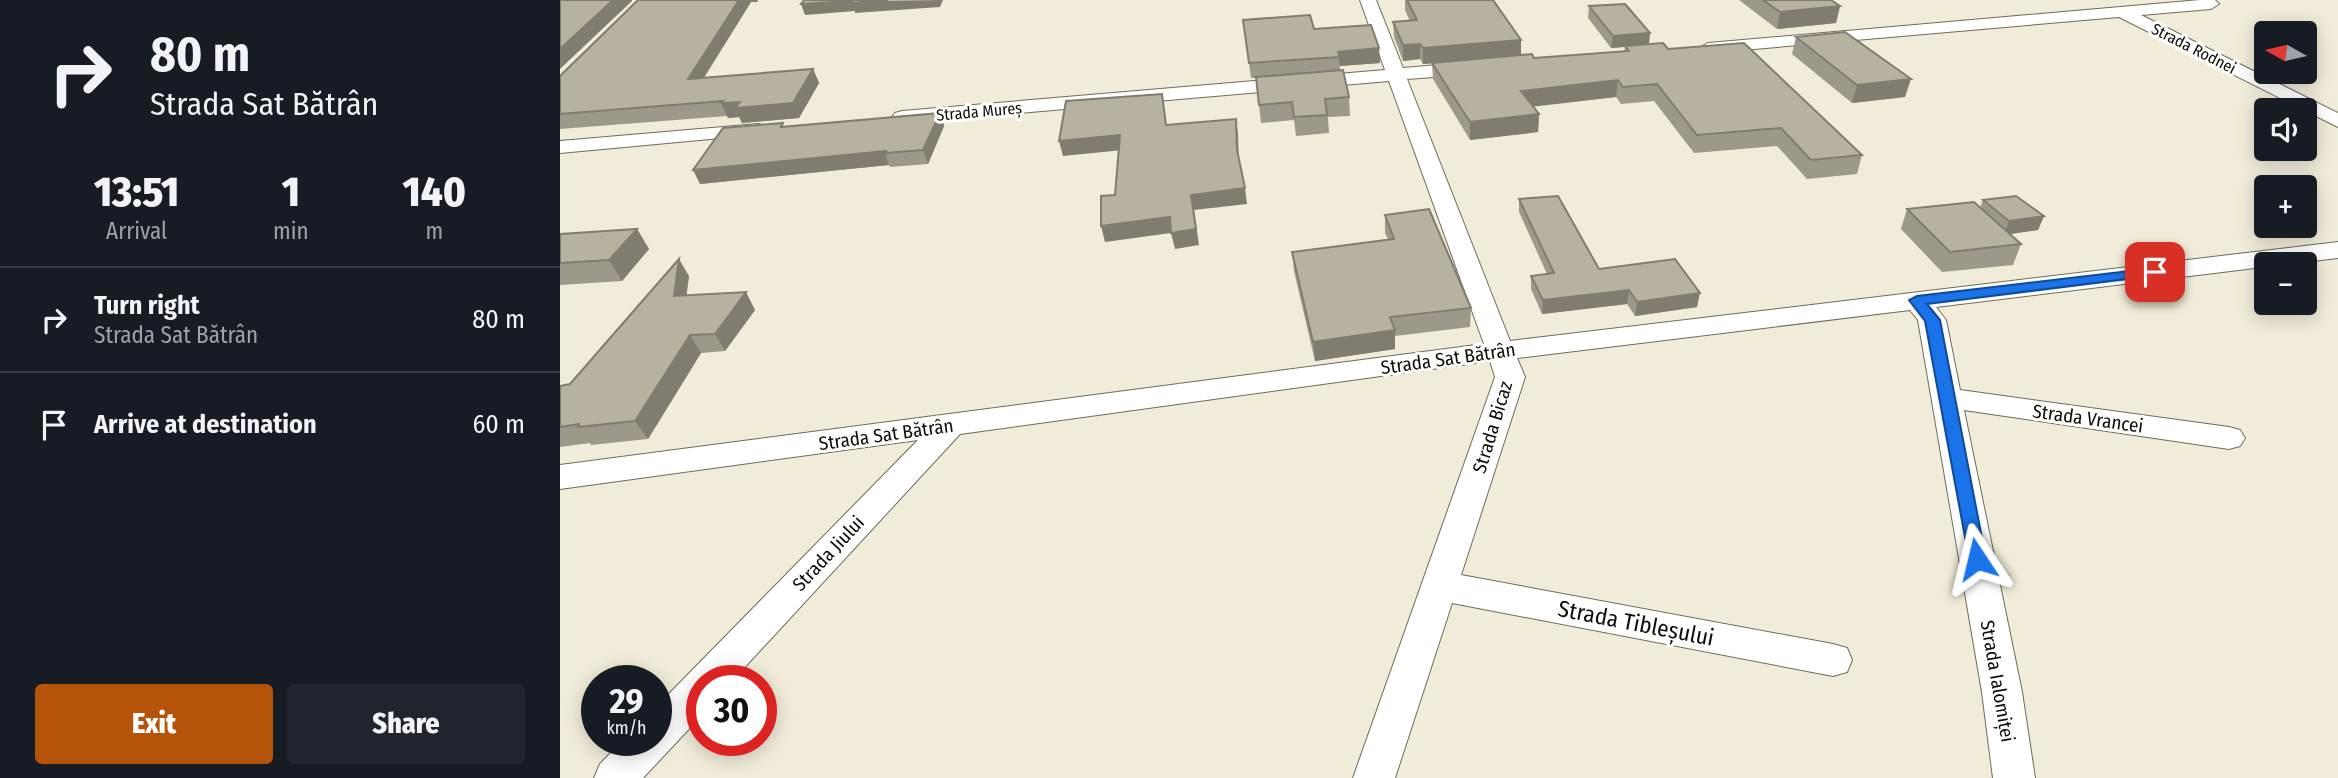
<!DOCTYPE html>
<meta charset="utf-8">
<style>
:root{--surface:#171b24;--page:#20242c;--text:#f1f3f6;--muted:#9ea1a6;--line:#363941;--accent:#b45309}
body{margin:0;font-family:"Fira Sans Condensed",sans-serif;background:var(--page);color:var(--text);height:100vh;display:flex;flex-direction:column;font-size:26px;white-space:nowrap}
*{box-sizing:border-box;margin:0}
p{font-size:23px;color:var(--muted)}
.icon{flex:none;width:38px;height:38px;fill:none;stroke:currentColor;stroke-width:2;stroke-linecap:round;stroke-linejoin:round}
.map{position:relative;flex:1;overflow:hidden}
.panel{display:flex;flex-direction:column;background:var(--surface);width:560px}
.panel>*{flex:none}
.guide{background:#171b24;color:var(--text);overflow:hidden}
.needle{width:46px;rotate:278deg}
.controls{position:absolute;left:1694px;top:21px;display:grid;gap:14px}
.controls a{display:grid;place-items:center;width:63px;height:63px;border-radius:7px;background:var(--surface);box-shadow:0 4px 18px #0003;font-size:35px}
.speed{position:absolute;left:21px;top:665px;display:flex;gap:14px;font-size:35px;font-weight:700;text-align:center}
.speed>*{display:grid;place-content:center;width:91px;height:91px;border-radius:50%;background:var(--surface);box-shadow:0 4px 18px #0003;line-height:1}
.speed small{font-size:18px;font-weight:400}
.speed .limit{border:10px solid #d22;background:#fff;color:#111}
.pin{position:absolute;display:grid;place-items:center;width:60px;height:60px;color:#fff;margin:-30px;border-radius:14px;box-shadow:0 4px 10px #0006}
.me{position:absolute;width:77px;margin:-38px;rotate:350deg;stroke-linejoin:round;filter:drop-shadow(0 0 5px #0008)}
.turn{display:flex;align-items:center;gap:24px;height:147px;padding:0 35px;font-size:32px}
.turn .icon{width:91px;height:91px;stroke-width:2.5}
.turn b{display:block;font-size:49px;line-height:60px}
.eta{display:flex;justify-content:space-evenly;align-items:center;height:119px;text-align:center}
.eta b{font-size:42px;font-weight:800;line-height:49px}
.button{display:flex;gap:14px;margin-top:auto;padding:14px 35px}
.button a{flex:1;height:80px;border-radius:7px;background:var(--accent);color:#fff;font-size:28px;font-weight:800;line-height:80px;text-align:center}
.button a+a{background:var(--page);color:var(--text)}
ul{padding:0;list-style:none}
li{display:flex;align-items:center;gap:21px;height:105px;padding:0 35px;border-top:2px solid var(--line)}
li div{flex:1}
li b{display:block;font-size:26px}
li em{font-style:normal}
main{display:flex;flex:1;min-height:0}
.map>svg:first-child{display:block}
.lines{fill:none;stroke-linecap:round;stroke-linejoin:round}
.minor-casing{stroke:#6f6b5a;stroke-width:2}
.minor{fill:#fff;fill-rule:evenodd}
.wall{fill:#9d998a}
.shaded-wall{fill:#807d70}
.building{fill:#b7b2a0;stroke:#807d70;stroke-width:2}
.route{fill:#1a73e8;stroke:#114b97;stroke-width:2}
.labels{text-anchor:middle;stroke-width:6;stroke-linejoin:round;paint-order:stroke}
.far-street-label{font-size:16px;fill:#0f0d07;stroke:#fff}
.street-label{font-size:19px;fill:#0f0d07;stroke:#fff}
.near-street-label{font-size:23px;fill:#0f0d07;stroke:#fff}
</style>
<main>
<section class="panel">
<div class="guide">
<div class="turn"><svg class="icon" aria-label="right" viewBox="0 0 24 24"><path d="M7 20v-9h11M14 6l5 5-5 5"/></svg><div><b>80 m</b>Strada Sat Bătrân</div></div>
</div>
<div class="eta">
<div><b>13:51</b><p>Arrival</p></div>
<div><b>1</b><p>min</p></div>
<div><b>140</b><p>m</p></div>
</div>
<ul>
<li><svg class="icon" aria-label="right" viewBox="0 0 24 24"><path d="M7 20v-9h11M14 6l5 5-5 5"/></svg><div><b>Turn right</b><p>Strada Sat Bătrân</p></div><em>80 m</em></li>
<li><svg class="icon" aria-label="arrive" viewBox="0 0 24 24"><path d="M6 21V4h12l-3 4 3 4H6"/></svg><div><b>Arrive at destination</b></div><em>60 m</em></li>
</ul>
<div class="button"><a>Exit</a><a>Share</a></div>
</section>
<div class="map">
<svg width="1778" height="778" viewBox="0 0 1778 778">
<rect width="100%" height="100%" fill="#f1ecd9"/>
<g class="lines">
<g class="minor-casing">
<g id="minor">
<path d="M800,0H816L843,68L913,62L922,68L913,74L847,79L950,341L1778,242V258L1376,307L1386,320L1400,390L1669,427L1680,430L1685,438L1680,446L1669,449L1404,410L1462,692L1475,778H1433L1422,692L1358,320L1350,310L957,358L965,377L901,575L1273,644L1287,648L1292,660L1287,672L1273,676L892,603L835,778H793L935,377L930,361L400,434L172,681H142V715L83,778H34L40,764L63,740H96V707L358,440L0,489V465L924,344L829,81L342,123L335,121L332,117L335,113L342,111L825,70Z"/>
<path d="M1640,0H1655L1659,4L1651,9L1581,15L1778,113V127L1559,17L1148,53L1139,48L1148,43Z"/>
<path d="M198,124L205,126L208,130L205,134L0,153V141Z"/>
</g>
</g>
<use href="#minor" class="minor"/>
</g>
<g class="wall">
<path d="M78,0H198L197,2H191L144,78L253,69L259,83L239,118L182,123L179,117L168,118L167,116L0,129V76Z"/>
<path d="M845,0H933L961,40V55L974,58L1064,52L1065,47L1051,48L1028,18L1029,6L1089,44L1108,49L1302,155L1297,174L1247,179L1217,146L1134,153L1094,101L1061,104L1056,97L973,106L979,114L978,132L910,140L873,79L872,63L863,64L860,59L843,61L834,37L833,22L850,21L845,10Z"/>
<path d="M1179,0H1271L1280,6L1276,23L1217,29Z"/>
<path d="M683,20L754,29L819,48L820,63L780,66V70L789,97L790,116L768,117L769,133L736,136L734,120L701,123L696,78H691Z"/>
<path d="M1236,37L1345,97L1292,103L1232,54Z"/>
<path d="M380,113L384,126L368,164L330,167L329,165L140,184L225,126Z"/>
<path d="M959,199L1039,269L1137,307L1075,316L1067,304L982,314L971,289V276L987,274L959,212Z"/>
<path d="M1423,200L1484,216L1478,230L1450,234L1461,244L1453,265L1382,272L1341,229L1347,209L1420,208Z"/>
<path d="M825,215L911,308L910,327L835,336V349L755,361L734,271L732,252L828,239L825,233Z"/>
<path d="M77,229L89,249L62,281L0,285V234Z"/>
<path d="M129,276L126,295L195,310L165,351L141,353L88,439L31,445L30,443L0,447V386L10,384Z"/>
</g>
<g class="shaded-wall">
<path d="M53,0H72V1L0,69V49Z"/>
<path d="M179,0H198L197,2H191L134,93L128,79Z"/>
<path d="M383,0L380,7L295,13V11L245,15L241,4L292,1Z"/>
<path d="M1280,6L1276,23L1217,29L1220,12Z"/>
<path d="M1090,33L1089,45L1051,48L1053,36Z"/>
<path d="M961,40V56L863,64V48Z"/>
<path d="M860,44V59L843,61V45Z"/>
<path d="M819,48L820,63L780,66L778,52Z"/>
<path d="M253,69L259,83L239,118L182,123L179,117L168,118L161,103Z"/>
<path d="M1351,79L1345,97L1292,103L1297,85Z"/>
<path d="M1058,80L1056,97L961,108V91Z"/>
<path d="M380,113L384,126L368,164L363,150Z"/>
<path d="M979,114L978,132L910,140V122Z"/>
<path d="M676,119L678,134L679,165L677,150Z"/>
<path d="M560,135L563,150L503,156L499,141Z"/>
<path d="M326,151L325,153L329,165L140,184L133,170Z"/>
<path d="M685,188L687,204L634,210L639,245L615,249L611,233L545,242L541,226L631,195Z"/>
<path d="M1484,216L1478,230L1444,235L1449,221Z"/>
<path d="M77,229L89,249L62,281L49,260Z"/>
<path d="M119,259L129,276L124,314L114,296Z"/>
<path d="M1069,290L1067,304L982,314L983,300Z"/>
<path d="M186,292L195,310L165,351L155,334Z"/>
<path d="M1140,293L1137,307L1075,316L1077,302Z"/>
<path d="M835,330V349L755,361L753,342Z"/>
<path d="M130,335L141,353L88,439L75,421Z"/>
</g>
<g class="building">
<path d="M0,0H53L0,49Z"/>
<path d="M78,0H179L128,79L253,69L233,103L175,108L180,102L161,103L163,101L0,114V76Z"/>
<path d="M244,0H328L291,3L292,1L241,4Z"/>
<path d="M847,0H933L961,40L863,48L860,44L843,45L833,22L857,20Z"/>
<path d="M1203,0H1271L1280,6L1220,12Z"/>
<path d="M1065,4L1090,33L1053,36L1029,6Z"/>
<path d="M750,15L754,29L811,25L819,48L778,52L779,57L689,63L683,20Z"/>
<path d="M1285,32L1351,79L1297,85L1236,37Z"/>
<path d="M1103,43L1108,49L1184,43L1302,155L1251,160L1221,128L1137,135L1097,84L1063,87L1058,80L961,91L979,114L910,122L872,63L972,54L974,58L1069,51L1065,46Z"/>
<path d="M783,70L789,97L765,99L767,115L734,117L732,102L699,105L696,77Z"/>
<path d="M602,94L606,125L676,119L677,150L685,188L631,195L636,229L611,233L610,217L541,226V196L555,195L560,135L499,141L506,101Z"/>
<path d="M380,113L363,150L325,153L326,151L133,170L163,128L223,123L221,127Z"/>
<path d="M998,196L1039,269L1115,259L1140,293L1077,302L1069,290L983,300L971,276L994,273L959,199Z"/>
<path d="M1456,196L1484,216L1449,221L1423,200Z"/>
<path d="M1414,202L1461,244L1390,252L1347,209Z"/>
<path d="M869,209L911,308L830,317L835,330L753,342L732,252L834,239L825,215Z"/>
<path d="M77,229L49,260L0,263V234Z"/>
<path d="M119,259L114,296L186,292L155,334L130,335L75,421L18,427L19,424L0,427V386L10,384Z"/>
</g>
<path class="route" d="M1595,268L1599,269V275L1367,304L1380,320L1426,559L1423,564L1417,566L1410,564L1365,321L1349,300L1357,296Z"/>
<g class="labels">
<g class="far-street-label">
<text transform="translate(1634 48) rotate(27)" y="6">Strada Rodnei</text>
<text transform="translate(419 111) rotate(-5)" y="6">Strada Mureș</text>
</g>
<g class="street-label">
<text transform="translate(888 358) rotate(-8)" y="7">Strada Sat Bătrân</text>
<text transform="translate(1528 418) rotate(8)" y="7">Strada Vrancei</text>
<text transform="translate(932 427) rotate(-73)" y="7">Strada Bicaz</text>
<text transform="translate(326 434) rotate(-8)" y="7">Strada Sat Bătrân</text>
<text transform="translate(268 553) rotate(-47)" y="7">Strada Jiului</text>
<text transform="translate(1438 681) rotate(80)" y="7">Strada Ialomiței</text>
</g>
<g class="near-street-label">
<text transform="translate(1076 623) rotate(11)" y="8">Strada Tibleșului</text>
</g>
</g>
</svg>
<div class="controls">
<a><svg class="needle" viewBox="-14 -14 28 28"><path d="M0-13l5 13h-10z" fill="#e53935"/><path d="M0 13l5-13h-10z" fill="#9ea1a6"/></svg></a>
<a><svg class="icon" aria-label="sound" viewBox="0 0 24 24"><path d="M4 9h4l5-4v14l-5-4H4zM17 9q2 3 0 6"/></svg></a>
<a>+</a>
<a>−</a>
</div>
<div class="speed"><div>29<small>km/h</small></div><div class="limit">30</div></div>
<div class="pin" style="left:1595px;top:272px;background:#d93025"><svg class="icon" aria-label="arrive" viewBox="0 0 24 24"><path d="M6 21V4h12l-3 4 3 4H6"/></svg></div>
<svg class="me" style="left:1417px;top:559px" viewBox="-20 -20 40 40"><path d="M0-17L14 15 0 8-14 15z" fill="#1a73e8" stroke="#fff" stroke-width="4"/></svg>
</div>
</main>
